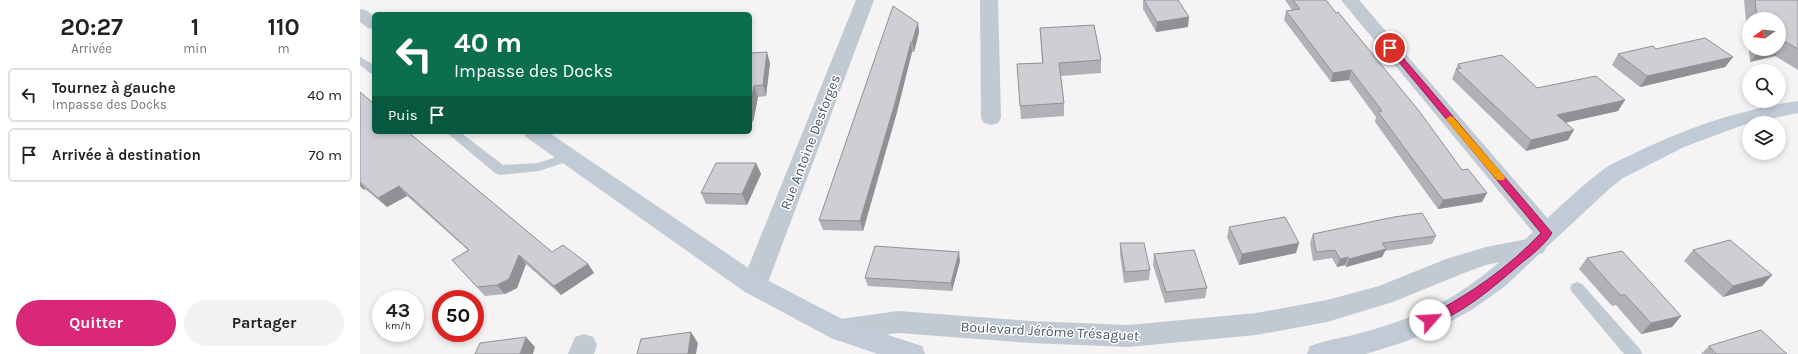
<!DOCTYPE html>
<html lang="fr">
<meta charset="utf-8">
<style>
:root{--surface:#fff;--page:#f2f2f2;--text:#222;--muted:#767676;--line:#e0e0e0;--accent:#db2777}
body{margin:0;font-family:Karla,sans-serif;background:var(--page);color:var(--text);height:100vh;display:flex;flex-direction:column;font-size:15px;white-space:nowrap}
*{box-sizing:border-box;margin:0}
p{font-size:13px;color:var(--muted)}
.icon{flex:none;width:22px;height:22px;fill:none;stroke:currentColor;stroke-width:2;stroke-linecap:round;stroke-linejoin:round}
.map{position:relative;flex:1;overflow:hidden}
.details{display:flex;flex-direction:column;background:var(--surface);width:360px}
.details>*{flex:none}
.top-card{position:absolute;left:12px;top:12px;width:380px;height:122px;border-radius:6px;box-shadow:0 2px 6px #0003;background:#0b6e4f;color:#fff;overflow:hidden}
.needle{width:26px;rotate:255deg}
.fabs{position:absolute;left:1382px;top:12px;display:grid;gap:8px}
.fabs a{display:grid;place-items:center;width:44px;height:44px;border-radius:50%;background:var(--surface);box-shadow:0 2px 6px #0003;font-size:20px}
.speed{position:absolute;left:12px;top:290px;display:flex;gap:8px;font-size:20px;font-weight:700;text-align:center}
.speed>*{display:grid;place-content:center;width:52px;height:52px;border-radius:50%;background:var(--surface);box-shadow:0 2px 6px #0003;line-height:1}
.speed small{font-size:10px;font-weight:400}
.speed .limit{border:6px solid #d22;background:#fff;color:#111}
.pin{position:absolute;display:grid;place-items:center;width:34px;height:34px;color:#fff;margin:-17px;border:2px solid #fff;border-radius:50%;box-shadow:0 1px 4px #0007}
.me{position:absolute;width:44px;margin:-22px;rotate:64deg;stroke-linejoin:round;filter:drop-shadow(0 0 3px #0008)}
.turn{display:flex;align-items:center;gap:14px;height:84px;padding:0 16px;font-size:18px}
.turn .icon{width:52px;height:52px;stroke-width:2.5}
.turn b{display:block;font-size:28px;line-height:34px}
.then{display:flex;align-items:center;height:38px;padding:0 16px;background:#0003;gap:8px;font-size:15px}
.eta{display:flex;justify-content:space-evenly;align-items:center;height:68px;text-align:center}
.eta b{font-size:24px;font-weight:700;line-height:28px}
.action{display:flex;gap:8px;margin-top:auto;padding:8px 16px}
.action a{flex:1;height:46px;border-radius:24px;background:var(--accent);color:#fff;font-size:16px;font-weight:700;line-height:46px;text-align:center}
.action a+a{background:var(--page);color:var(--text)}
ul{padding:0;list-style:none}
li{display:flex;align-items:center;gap:12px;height:54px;margin:0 8px 6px;padding:0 8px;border:2px solid var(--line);border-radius:6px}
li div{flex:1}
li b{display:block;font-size:15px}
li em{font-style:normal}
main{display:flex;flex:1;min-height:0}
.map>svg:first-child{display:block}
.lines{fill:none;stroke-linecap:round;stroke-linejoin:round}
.lane{fill:#c1cad2;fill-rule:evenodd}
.street{fill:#c1cad2;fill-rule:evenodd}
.secondary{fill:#c1cbd6;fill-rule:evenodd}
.wall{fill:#b0b2b7;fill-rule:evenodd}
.shaded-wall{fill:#909195}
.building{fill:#cdcfd5;stroke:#909195}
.route{fill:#db2777;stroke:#8e194d}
.slow{fill:#f59e0b}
.labels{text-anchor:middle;stroke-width:3;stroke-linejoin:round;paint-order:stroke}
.street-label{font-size:14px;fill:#4a5661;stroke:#fff}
</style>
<main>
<section class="details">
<div class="eta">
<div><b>20:27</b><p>Arrivée</p></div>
<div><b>1</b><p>min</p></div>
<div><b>110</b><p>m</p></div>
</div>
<ul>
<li><svg class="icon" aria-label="left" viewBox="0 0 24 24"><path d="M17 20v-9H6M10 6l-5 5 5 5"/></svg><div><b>Tournez à gauche</b><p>Impasse des Docks</p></div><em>40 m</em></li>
<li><svg class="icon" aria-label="arrive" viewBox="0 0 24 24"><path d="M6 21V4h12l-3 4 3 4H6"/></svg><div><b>Arrivée à destination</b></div><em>70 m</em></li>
</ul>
<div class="action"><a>Quitter</a><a>Partager</a></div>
</section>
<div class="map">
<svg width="1438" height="354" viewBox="0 0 1438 354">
<rect width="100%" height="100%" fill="#f5f3f3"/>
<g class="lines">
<g class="lane">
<path d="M0,57L14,65V74L10,73L0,65Z"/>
<path d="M86,132H100L143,165L178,163L208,153L212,154L214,157L212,160L179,171L140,175L135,173Z"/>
<path d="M1217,282L1222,284L1280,349L1282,354H1264L1212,292L1210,288L1212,284Z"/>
</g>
<g class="street">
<path d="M496,0H514L407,285L403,292L394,295L385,292L381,285Z"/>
<path d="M620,0H638L641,118L638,123L631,125L624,123L621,118Z"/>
<path d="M981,0H999L1195,227L1199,233L1195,239L1187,242L1184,241L1187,246L1183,253L1126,265L1104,273L1033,302L967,322L896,335L768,347L670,343L538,333L480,341L471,338L467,330L471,322L480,319L538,311L670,321L768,325L896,313L967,300L1019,286L1086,259L1126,247L1177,237Z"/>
<path d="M224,334L233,337L237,345L234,354H208L215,337Z"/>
</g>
<g class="secondary">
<path d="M0,9L6,10L14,16V29L8,28L0,22Z"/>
<path d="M1438,101V113L1389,123L1364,132L1324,147L1263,178L1248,190L1144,287L1113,309L1079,328L1044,342L1006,354H947L950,346C966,340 982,338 997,334C1031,325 1065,313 1095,295C1150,261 1190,211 1240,172C1251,163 1265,158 1277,152C1328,127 1382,109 1438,101Z"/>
<path d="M163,132H188L403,278L488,322L562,346L565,354H518L471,338L385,292L166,137Z"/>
</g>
</g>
<g class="wall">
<path d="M783,0H818L828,27L796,32L783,9Z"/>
<path d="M925,0H966L1122,202L1078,209L1015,122L1016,117L989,80L971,82L924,20L926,11L932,10Z"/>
<path d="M1384,0H1438V70L1415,56L1390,62ZM1389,19H1419V49H1389Z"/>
<path d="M558,23L559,32L554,52H552L537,112L503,231L463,230L459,220Z"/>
<path d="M680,28L741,60V73L701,76L704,103V116L661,119L657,64L682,63Z"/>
<path d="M1296,49L1373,57L1365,67L1280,87L1252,65L1258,54Z"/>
<path d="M390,53L410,63L406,96L398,97L393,122L390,123Z"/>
<path d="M1098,64L1177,88L1265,100L1258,111L1206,122L1208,140L1166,151L1092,79Z"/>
<path d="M0,92L192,252L228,264L234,273L201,295L166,264L157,288L145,294L125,296L92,260L108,250L47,196L27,207L5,189L4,190L0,186Z"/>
<path d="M396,163L401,174L387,205L346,204L341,193Z"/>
<path d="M869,227L936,253L879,265L867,237Z"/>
<path d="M953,234L1076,236L1072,244L1025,251L1022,257L986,267L985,265L977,267L972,258L953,261L950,243Z"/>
<path d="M760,243L790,270L789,280L764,283L760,254Z"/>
<path d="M1333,250L1412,275L1402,286L1363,297L1324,261Z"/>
<path d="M794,254L847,288L845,298L805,303L793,265Z"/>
<path d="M1227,258L1321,316L1312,327L1281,334L1256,305L1252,306L1219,269Z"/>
<path d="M600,261L592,291L508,286L505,278Z"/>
<path d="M1349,346L1427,354H1341Z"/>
</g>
<g class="shaded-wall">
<path d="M829,17L828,27L796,32L797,22Z"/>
<path d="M558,23L559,32L554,52L552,42Z"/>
<path d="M551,42L552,52L537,112L503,231L500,221Z"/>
<path d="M1426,42L1415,56L1390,62L1400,49H1419V44Z"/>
<path d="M407,52L410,63L406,96L403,85Z"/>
<path d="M1373,57L1365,67L1280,87L1287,76Z"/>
<path d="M991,70L989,80L971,82L973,73Z"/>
<path d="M394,86L398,97L393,122L390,115V105Z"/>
<path d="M1265,100L1258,111L1191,126L1197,115Z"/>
<path d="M1214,130L1208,140L1166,151L1171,140Z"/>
<path d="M396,163L401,174L387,205L382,194Z"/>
<path d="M0,183L5,189L4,190L0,186Z"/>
<path d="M39,186L47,196L27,207L18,198Z"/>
<path d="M1127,193L1122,202L1078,209L1083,200Z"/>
<path d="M939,243L936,253L879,265L882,254Z"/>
<path d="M1026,249L1022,257L986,267L989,259Z"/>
<path d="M599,252L600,261L592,291L591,283Z"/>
<path d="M159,255L166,264L157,288L145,294L137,285Z"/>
<path d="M988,257L985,265L977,267L980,259Z"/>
<path d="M228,264L234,273L201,295L194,286Z"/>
<path d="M1412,275L1402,286L1363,297L1373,286Z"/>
<path d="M1321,316L1312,327L1281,334L1291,323Z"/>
<path d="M331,332L338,343L336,354H328Z"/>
<path d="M166,337L175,347L173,354H160Z"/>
</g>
<g class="building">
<path d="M784,0H818L829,17L797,22Z"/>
<path d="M933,0H966L976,13L978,12L1059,111L1102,170L1108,169L1127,193L1083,200L1018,112L1022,111L991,70L973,73L926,11L940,9Z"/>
<path d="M1395,0H1438V49L1426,42L1419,44V19H1397Z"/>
<path d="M533,6L558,23L552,42H551L535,103L500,221L459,220Z"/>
<path d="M734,25L741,60L699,63L704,103L660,106L657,64L683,63L680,28Z"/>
<path d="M1345,38L1373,57L1287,76L1258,54L1293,46L1296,49Z"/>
<path d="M407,52L403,85L394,86L390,105V53Z"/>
<path d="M1142,55L1177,88L1236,76L1265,100L1197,115L1214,130L1171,140L1096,69L1101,68L1098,64Z"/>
<path d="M0,92L14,104V132H48L192,252L203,245L228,264L194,286L159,255L149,279L137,285L117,287L92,260L109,250L39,186L18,198L0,182Z"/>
<path d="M356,163H396L382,194L341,193Z"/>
<path d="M1062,213L1076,236L1022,243L1026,249L989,259L988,257L980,259L975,250L956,252L953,234L1034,217Z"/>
<path d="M925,217L939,243L882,254L869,227Z"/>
<path d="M1370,240L1412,275L1373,286L1333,250Z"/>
<path d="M760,243H784L790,270L765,272Z"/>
<path d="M515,246L599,252L591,283L505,278Z"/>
<path d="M834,250L847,288L806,292L794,254Z"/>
<path d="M1262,251L1321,316L1291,323L1265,295H1260L1227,258Z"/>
<path d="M1401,330L1427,354H1356L1349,346Z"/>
<path d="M331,332L328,354H277L281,339Z"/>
<path d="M166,337L160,354H115L120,343Z"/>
</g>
<path class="route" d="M1030,45L1033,46L1192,233C1184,246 1170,256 1159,265C1132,288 1104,313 1070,325L1066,323L1065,320L1066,317C1109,295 1148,268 1181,233L1028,49V46Z"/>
<path class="slow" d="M1090,116L1093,117L1144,176L1145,178L1144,180H1137L1087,121L1086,119Z"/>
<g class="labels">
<g class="street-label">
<text transform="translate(450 142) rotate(-69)" y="5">Rue Antoine Desforges</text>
<text transform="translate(690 331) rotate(3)" y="5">Boulevard Jérôme Trésaguet</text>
</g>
</g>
</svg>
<div class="fabs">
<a><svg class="needle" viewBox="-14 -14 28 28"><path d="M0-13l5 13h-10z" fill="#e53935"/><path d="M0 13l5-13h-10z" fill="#767676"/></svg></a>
<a><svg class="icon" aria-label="search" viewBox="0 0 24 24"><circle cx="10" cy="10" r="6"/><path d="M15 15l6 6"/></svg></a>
<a><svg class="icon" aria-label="layers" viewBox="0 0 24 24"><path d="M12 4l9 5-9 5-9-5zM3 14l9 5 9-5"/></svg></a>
</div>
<div class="speed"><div>43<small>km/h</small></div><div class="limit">50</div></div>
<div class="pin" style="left:1030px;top:48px;background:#d93025"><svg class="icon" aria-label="arrive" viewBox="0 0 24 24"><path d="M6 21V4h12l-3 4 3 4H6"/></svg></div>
<svg class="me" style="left:1070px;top:320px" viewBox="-20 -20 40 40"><circle r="19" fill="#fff"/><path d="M0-13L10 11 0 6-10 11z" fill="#db2777"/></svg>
<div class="top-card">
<div class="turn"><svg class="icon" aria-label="left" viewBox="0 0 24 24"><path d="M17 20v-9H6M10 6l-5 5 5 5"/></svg><div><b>40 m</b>Impasse des Docks</div></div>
<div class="then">Puis<svg class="icon" aria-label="arrive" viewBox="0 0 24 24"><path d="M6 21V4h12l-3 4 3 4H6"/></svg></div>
</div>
</div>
</main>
